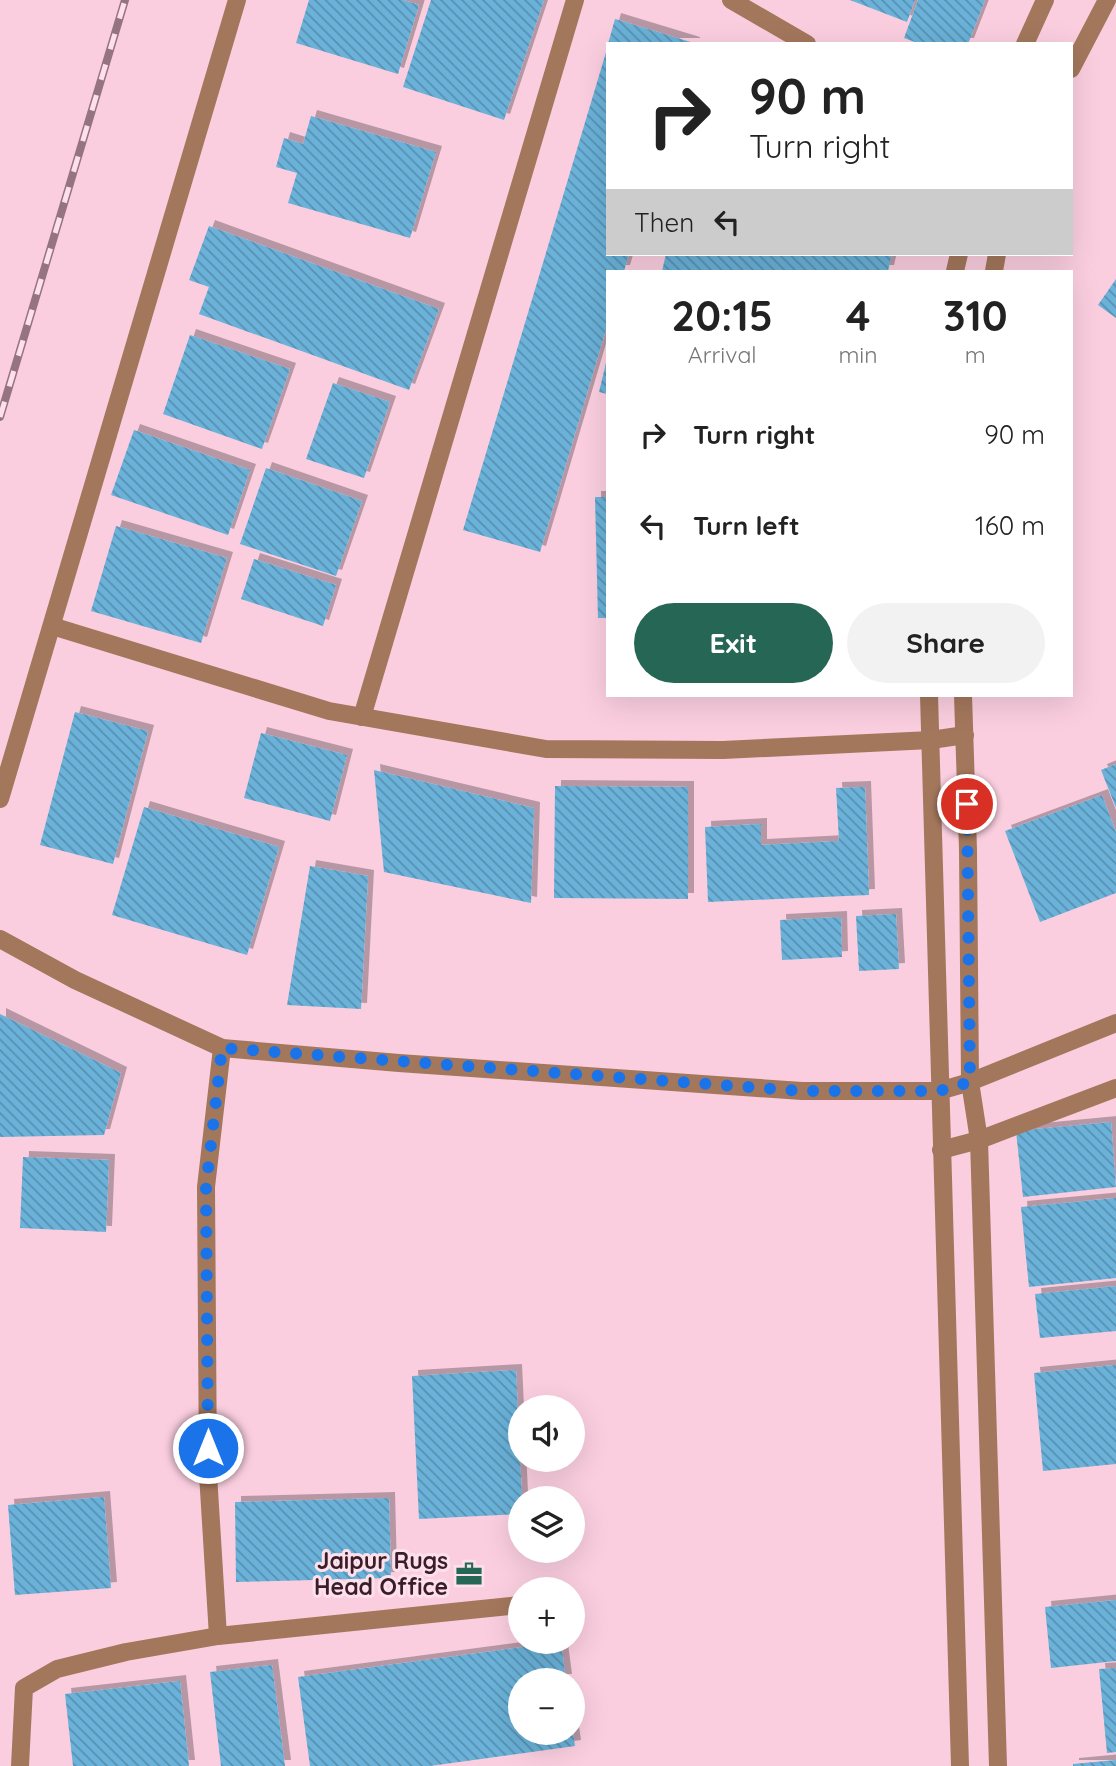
<!DOCTYPE html>
<meta charset="utf-8">
<style>
:root{--surface:#fff;--page:#f2f2f2;--text:#222;--muted:#767676;--accent:#256655}
body{margin:0;font-family:Quicksand,sans-serif;background:var(--page);color:var(--text);height:100vh;display:flex;flex-direction:column;font-size:26px;white-space:nowrap}
*{box-sizing:border-box;margin:0}
p{font-size:23px;color:var(--muted)}
.icon{flex:none;width:38px;height:38px;fill:none;stroke:currentColor;stroke-width:2;stroke-linecap:round;stroke-linejoin:round}
.map{position:relative;flex:1;overflow:hidden}
.sheet{position:absolute;left:606px;top:270px;width:467px;height:427px;display:flex;flex-direction:column;background:var(--surface);border-radius:0px;box-shadow:0 7px 28px #0002}
.sheet>*{flex:none}
.guide{position:absolute;left:606px;top:42px;width:467px;height:214px;border-radius:0px;box-shadow:0 7px 28px #0002;background:#fff;color:var(--text);overflow:hidden}
.controls{position:absolute;left:508px;top:1395px;display:grid;gap:14px}
.controls a{display:grid;place-items:center;width:77px;height:77px;border-radius:50%;background:var(--surface);box-shadow:0 7px 28px #0002;font-size:35px}
.pin{position:absolute;display:grid;place-items:center;width:60px;height:60px;color:#fff;margin:-30px;border:4px solid #fff;border-radius:50%;box-shadow:0 2px 7px #0007}
.me{position:absolute;width:77px;margin:-38px;rotate:0deg;stroke-linejoin:round;filter:drop-shadow(0 0 5px #0008)}
.turn{display:flex;align-items:center;gap:24px;height:147px;padding:0 28px;font-size:32px}
.turn .icon{width:91px;height:91px;stroke-width:2.5}
.turn b{display:block;font-size:49px;line-height:60px}
.then{display:flex;align-items:center;height:66px;padding:0 28px;background:#0003;gap:14px;font-size:26px}
.eta{display:flex;justify-content:space-evenly;align-items:center;height:119px;text-align:center}
.eta b{font-size:42px;font-weight:800;line-height:49px}
.primary-button{display:flex;gap:14px;margin-top:auto;padding:14px 28px}
.primary-button a{flex:1;height:80px;border-radius:42px;background:var(--accent);color:#fff;font-size:28px;font-weight:800;line-height:80px;text-align:center}
.primary-button a+a{background:var(--page);color:var(--text)}
ul{padding:0;list-style:none}
li{display:flex;align-items:center;gap:21px;height:91px;padding:0 28px}
li div{flex:1}
li b{display:block;font-size:26px}
li em{font-style:normal}
.map>svg:first-child{display:block}
.building{fill:url(#building-back-hatch);filter:url(#shadow)}
.lines{fill:none;stroke-linecap:round;stroke-linejoin:round}
.minor{stroke:#a3775c;stroke-width:18}
.rail-casing{stroke:#967381;stroke-width:8}
.rail{stroke:#fee0eb;stroke-width:5;stroke-dasharray:16;stroke-linecap:butt}
.route{stroke:#1a73e8;stroke-width:12;stroke-dasharray:0 21.6}
.labels{text-anchor:middle;stroke-width:6;stroke-linejoin:round;paint-order:stroke}
.poi-label{font-size:23px;font-weight:bold;fill:#391e2a;stroke:#fee0eb;text-anchor:end}
</style>
<div class="map">
<svg width="1116" height="1766" viewBox="0 0 1116 1766">
<defs>
<pattern id="building-back-hatch" width="6" height="6" patternUnits="userSpaceOnUse" patternTransform="scale(1.75)"><rect width="6" height="6" fill="#6ab2d9"/><path d="M-1 5l2 2M0 0l6 6M5-1l2 2" fill="none" stroke="#5890b0"/></pattern>
<filter id="shadow"><feDropShadow dx="6" dy="-6" stdDeviation="0" flood-color="#0004"/></filter>
</defs>
<rect width="100%" height="100%" fill="#facedf"/>
<g class="building">
<path d="M309,0H403L419,5L398,74L296,43Z"/>
<path d="M431,0H544L504,120L403,87Z"/>
<path d="M850,0H915L907,22Z"/>
<path d="M918,0H985L968,44H920L904,38Z"/>
<path d="M615,19L694,43V44H608Z"/>
<path d="M607,49V254H629L624,271H607V326L540,552L463,530Z"/>
<path d="M311,116L436,152L410,238L288,203L297,173L276,167L284,138L303,144Z"/>
<path d="M209,226L439,309L409,390L199,314L209,287L189,280Z"/>
<path d="M666,254H892L888,271H662Z"/>
<path d="M1116,279V318L1098,305Z"/>
<path d="M190,335L290,369L262,449L163,414Z"/>
<path d="M606,363H607V394L599,392Z"/>
<path d="M333,383L390,402L364,478L306,459Z"/>
<path d="M134,430L250,470L228,535L111,495Z"/>
<path d="M266,468L362,501L336,576L240,544Z"/>
<path d="M595,497H607V618H598Z"/>
<path d="M116,526L227,558L201,643L91,611Z"/>
<path d="M254,559L336,585L323,626L241,599Z"/>
<path d="M75,712L148,731L113,864L40,845Z"/>
<path d="M261,733L347,755L330,821L244,798Z"/>
<path d="M1116,764V808L1101,770Z"/>
<path d="M374,770L534,808L531,903L384,872Z"/>
<path d="M555,786L688,787V899L554,898Z"/>
<path d="M865,787L869,895L708,902L705,827L761,824V845L839,841L836,788Z"/>
<path d="M1102,795L1116,832V893L1040,922L1005,831Z"/>
<path d="M144,807L279,847L247,955L112,915Z"/>
<path d="M310,866L368,876L361,1009L287,1005Z"/>
<path d="M896,914L899,969L859,971L856,916Z"/>
<path d="M841,917L842,957L782,960L780,920Z"/>
<path d="M0,1014L121,1073L104,1135L0,1137Z"/>
<path d="M1111,1122L1116,1187L1023,1197L1016,1131Z"/>
<path d="M23,1157L109,1160L106,1232L20,1228Z"/>
<path d="M1116,1198V1278L1029,1287L1021,1207Z"/>
<path d="M1116,1286V1331L1040,1338L1035,1294Z"/>
<path d="M1116,1365V1464L1043,1471L1034,1373Z"/>
<path d="M516,1370L522,1498H520V1514L419,1519L412,1376Z"/>
<path d="M104,1497L111,1588L15,1595L8,1505Z"/>
<path d="M389,1498L391,1578L236,1582L235,1502Z"/>
<path d="M1116,1600V1661L1051,1668L1045,1607Z"/>
<path d="M561,1642L566,1680H520V1732H573L575,1746L430,1766H310L298,1677Z"/>
<path d="M272,1665L285,1766H221L210,1672Z"/>
<path d="M1116,1668V1752L1107,1753L1099,1669Z"/>
<path d="M180,1681L189,1766H73L65,1694Z"/>
<path d="M1116,1760V1766H1073V1764Z"/>
</g>
<g class="lines">
<g class="minor">
<path d="M731,0L807,44"/>
<path d="M1025,44L1045,0"/>
<path d="M1071,69L1107,0"/>
<path d="M955,271L959,254"/>
<path d="M994,271L997,254"/>
<path d="M52,626L329,711L546,749L723,750L931,740L965,735"/>
<path d="M929,695L960,1766"/>
<path d="M963,695L968,850L970,1082L979,1140L998,1766"/>
<path d="M362,717L575,0"/>
<path d="M0,799L237,0"/>
<path d="M0,939L75,980L222,1048L399,1063L802,1091H939L970,1082L1116,1023"/>
<path d="M941,1150L979,1140L1116,1088"/>
<path d="M218,1636L208,1474L206,1187L222,1048"/>
<path d="M20,1766L24,1688L57,1669L126,1652L218,1636L520,1605"/>
</g>
<g class="rail-casing">
<path id="rail" d="M0,417L125,0"/>
</g>
<use href="#rail" class="rail"/>
</g>
<g class="lines">
<path class="route" d="M208,1448L206,1187L222,1048L802,1091H939L970,1082L967,804"/>
</g>
<defs>
<g id="office-bare" transform="scale(2.1)"><path d="M-6-3h4V-5.5h4V-3h4V5H-6ZM-1-4.5V-3h2v-1.5ZM-6 0V1H6V0Z" fill="#256655" stroke="#fee0eb" stroke-width="2.5" paint-order="stroke"/></g>
</defs>
<g fill-rule="evenodd">
<use href="#office-bare" x="469" y="1574"/>
</g>
<g class="labels">
<g class="poi-label">
<text x="448" y="1569">Jaipur Rugs<tspan x="448" dy="26">Head Office</tspan></text>
</g>
</g>
</svg>
<div class="controls">
<a><svg class="icon" aria-label="sound" viewBox="0 0 24 24"><path d="M4 9h4l5-4v14l-5-4H4zM17 9q2 3 0 6"/></svg></a>
<a><svg class="icon" aria-label="layers" viewBox="0 0 24 24"><path d="M12 4l9 5-9 5-9-5zM3 14l9 5 9-5"/></svg></a>
<a>+</a>
<a>−</a>
</div>
<div class="pin" style="left:967px;top:804px;background:#d93025"><svg class="icon" aria-label="arrive" viewBox="0 0 24 24"><path d="M6 21V4h12l-3 4 3 4H6"/></svg></div>
<svg class="me" style="left:208px;top:1448px" viewBox="-20 -20 40 40"><circle r="17" fill="#1a73e8" stroke="#fff" stroke-width="3"/><path d="M0-11L8 9 0 5-8 9z" fill="#fff"/></svg>
<div class="guide">
<div class="turn"><svg class="icon" aria-label="right" viewBox="0 0 24 24"><path d="M7 20v-9h11M14 6l5 5-5 5"/></svg><div><b>90 m</b>Turn right</div></div>
<div class="then">Then<svg class="icon" aria-label="left" viewBox="0 0 24 24"><path d="M17 20v-9H6M10 6l-5 5 5 5"/></svg></div>
</div>
<section class="sheet">
<div class="eta">
<div><b>20:15</b><p>Arrival</p></div>
<div><b>4</b><p>min</p></div>
<div><b>310</b><p>m</p></div>
</div>
<ul>
<li><svg class="icon" aria-label="right" viewBox="0 0 24 24"><path d="M7 20v-9h11M14 6l5 5-5 5"/></svg><div><b>Turn right</b></div><em>90 m</em></li>
<li><svg class="icon" aria-label="left" viewBox="0 0 24 24"><path d="M17 20v-9H6M10 6l-5 5 5 5"/></svg><div><b>Turn left</b></div><em>160 m</em></li>
</ul>
<div class="primary-button"><a>Exit</a><a>Share</a></div>
</section>
</div>
